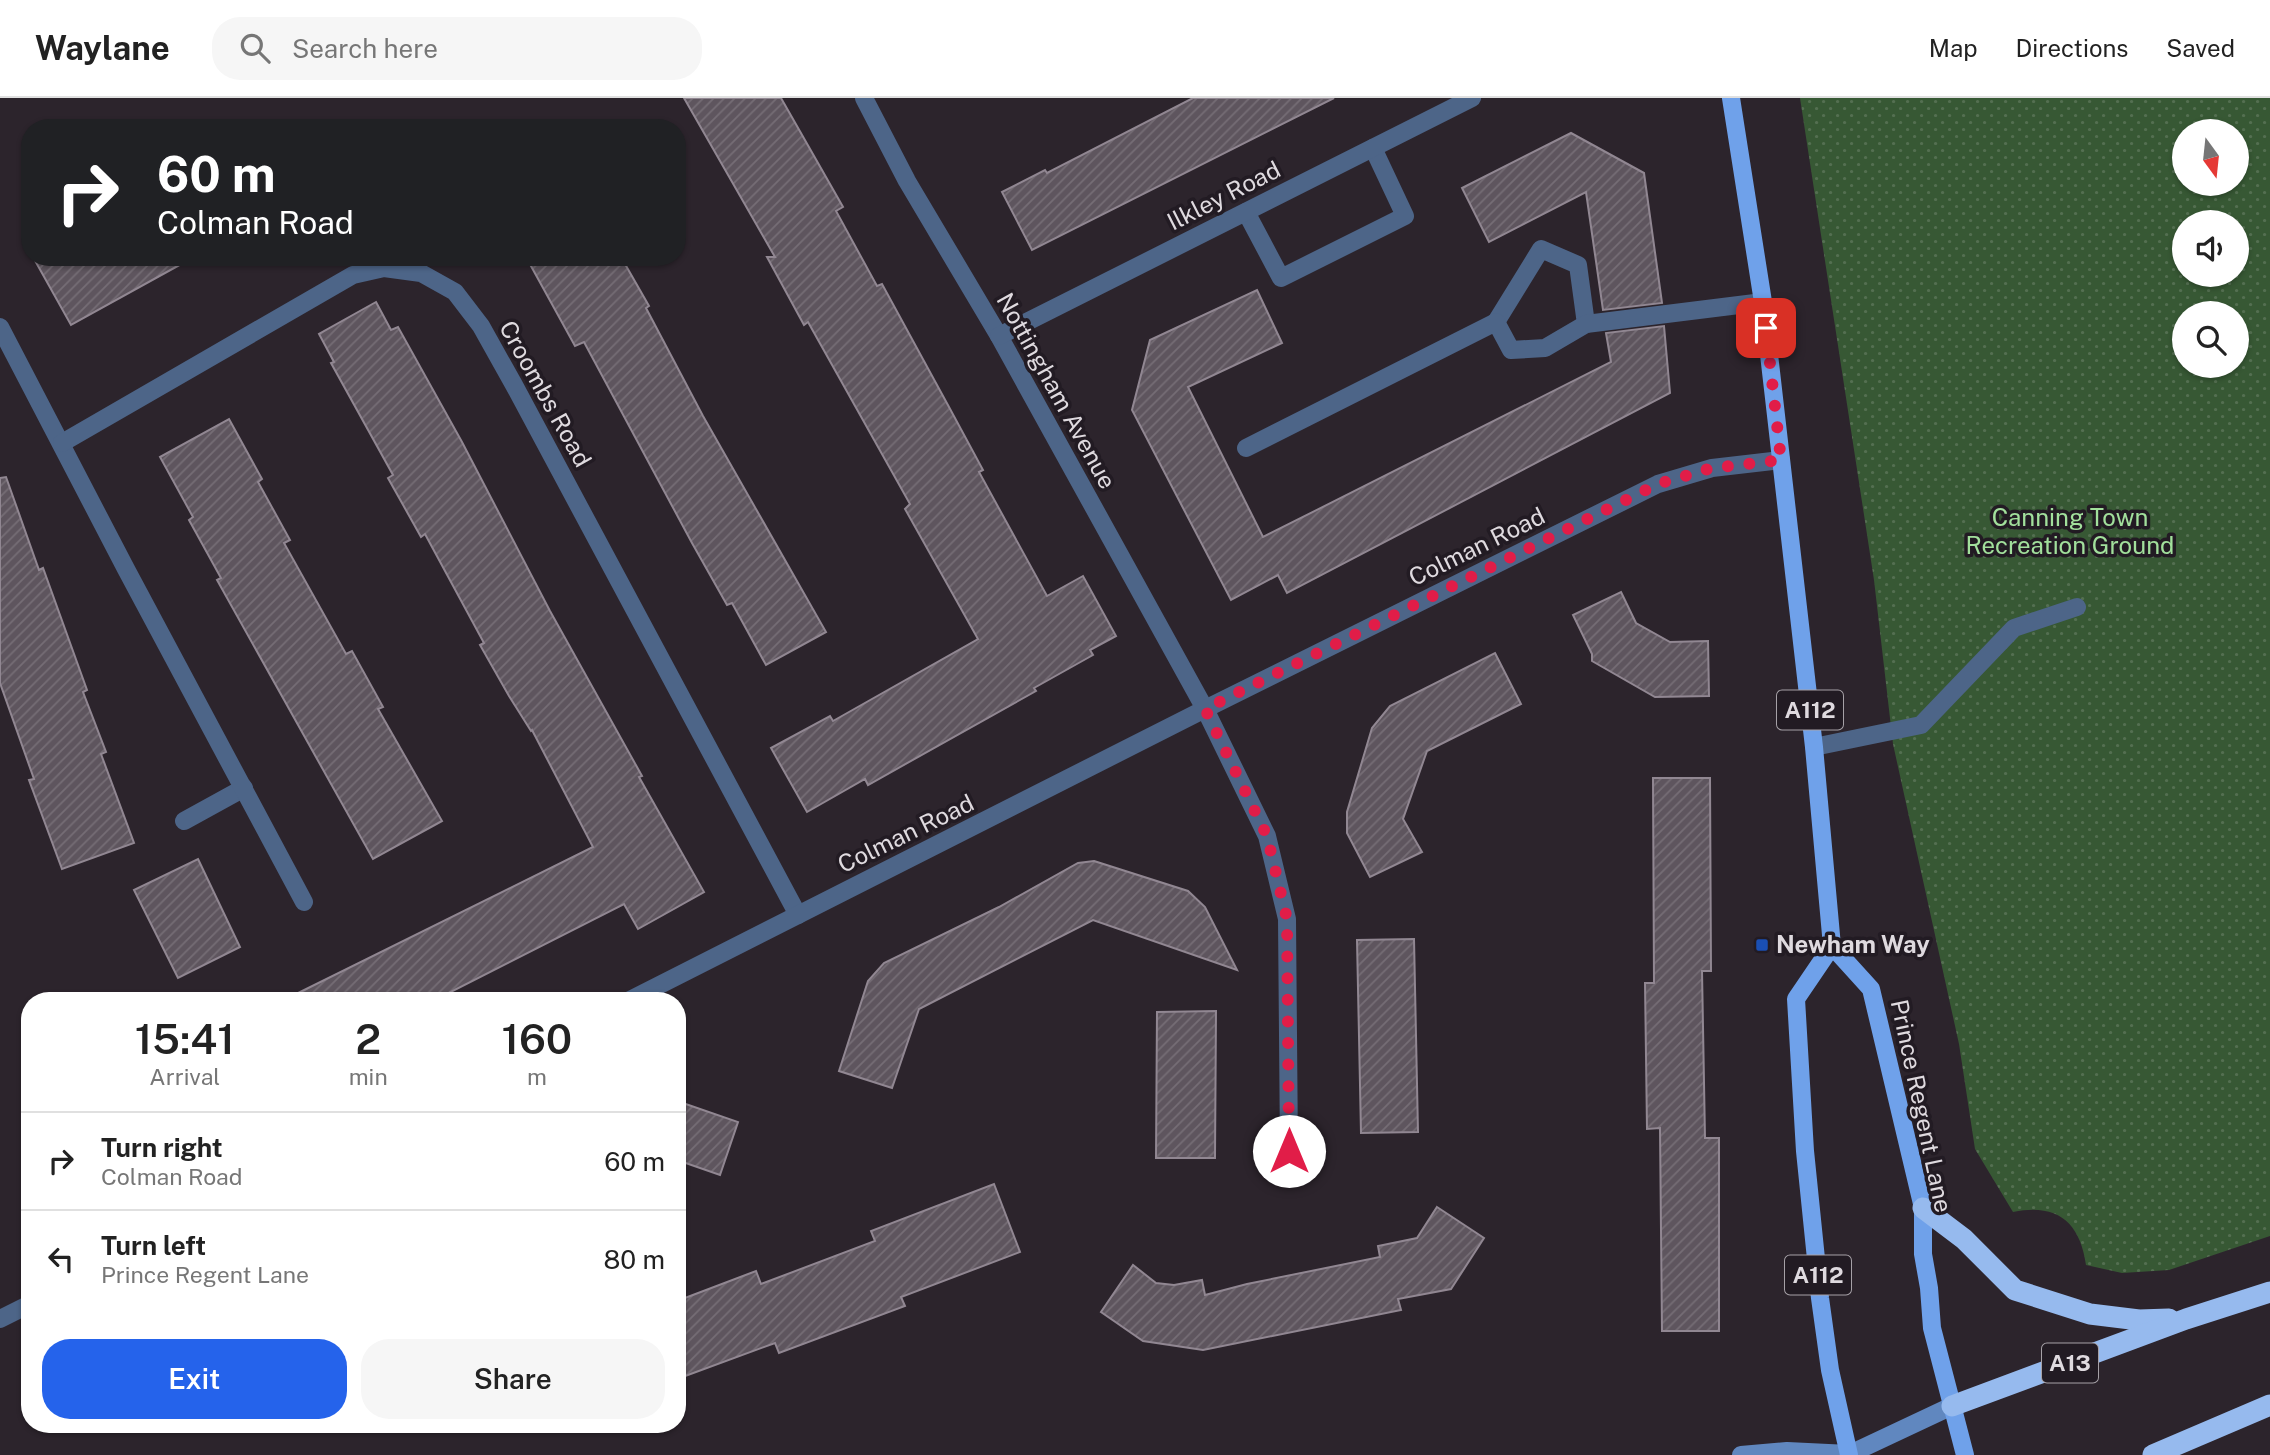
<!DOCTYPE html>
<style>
:root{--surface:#fff;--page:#f6f6f6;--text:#222;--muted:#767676;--line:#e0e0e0;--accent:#2563eb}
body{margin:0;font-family:"Public Sans",sans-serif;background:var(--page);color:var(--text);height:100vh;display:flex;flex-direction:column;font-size:26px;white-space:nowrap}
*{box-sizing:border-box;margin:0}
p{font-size:23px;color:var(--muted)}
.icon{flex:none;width:38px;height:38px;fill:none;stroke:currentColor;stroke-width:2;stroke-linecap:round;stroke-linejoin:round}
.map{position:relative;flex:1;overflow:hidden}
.drawer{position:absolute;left:21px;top:894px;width:665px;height:441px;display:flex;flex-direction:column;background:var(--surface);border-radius:28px;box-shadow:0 2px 5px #0004}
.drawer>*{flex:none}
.guide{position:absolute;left:21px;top:21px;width:665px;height:147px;border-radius:28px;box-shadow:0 2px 5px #0004;background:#202124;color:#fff;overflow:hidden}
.needle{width:46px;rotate:165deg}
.buttons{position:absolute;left:2172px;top:21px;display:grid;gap:14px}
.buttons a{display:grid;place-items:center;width:77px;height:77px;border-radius:50%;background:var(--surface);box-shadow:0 2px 5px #0004;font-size:35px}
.pin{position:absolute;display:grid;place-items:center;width:60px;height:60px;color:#fff;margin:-30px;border-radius:14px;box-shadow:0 4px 10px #0006}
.me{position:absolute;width:77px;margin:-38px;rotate:0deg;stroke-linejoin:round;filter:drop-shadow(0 0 5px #0008)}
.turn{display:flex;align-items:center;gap:24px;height:147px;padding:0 21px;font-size:32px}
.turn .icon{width:91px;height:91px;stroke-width:2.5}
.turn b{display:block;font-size:49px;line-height:60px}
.eta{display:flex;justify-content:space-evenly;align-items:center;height:119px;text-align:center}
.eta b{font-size:42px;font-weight:600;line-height:49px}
.action{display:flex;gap:14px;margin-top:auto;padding:14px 21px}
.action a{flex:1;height:80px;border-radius:28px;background:var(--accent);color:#fff;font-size:28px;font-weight:600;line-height:80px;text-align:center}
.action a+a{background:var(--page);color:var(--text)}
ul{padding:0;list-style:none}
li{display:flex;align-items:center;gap:21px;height:98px;padding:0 21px;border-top:2px solid var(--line)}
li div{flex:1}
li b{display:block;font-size:26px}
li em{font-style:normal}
header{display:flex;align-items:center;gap:42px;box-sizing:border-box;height:98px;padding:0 35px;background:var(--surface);border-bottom:2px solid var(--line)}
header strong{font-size:33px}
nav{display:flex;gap:38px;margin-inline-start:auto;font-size:24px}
.search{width:490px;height:63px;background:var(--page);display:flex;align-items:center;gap:18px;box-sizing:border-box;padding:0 24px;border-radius:28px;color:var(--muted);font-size:26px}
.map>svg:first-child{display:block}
.park{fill:url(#park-dots);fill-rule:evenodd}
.building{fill:url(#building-hatch);stroke:#918792;stroke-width:2}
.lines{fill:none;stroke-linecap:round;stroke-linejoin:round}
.lane{stroke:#4d6588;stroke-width:18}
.street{stroke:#4d6588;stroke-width:18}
.secondary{stroke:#6087bf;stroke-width:18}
.primary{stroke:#6fa1ea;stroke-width:18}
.highway{stroke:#96baee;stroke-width:21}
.route{stroke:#e11d48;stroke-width:12;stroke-dasharray:0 21.6}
.transit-dot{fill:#1a4fb4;stroke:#221b23;stroke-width:2.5}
.labels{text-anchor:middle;stroke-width:7;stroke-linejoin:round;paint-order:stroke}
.shield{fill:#221b23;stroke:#a6a1a7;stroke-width:2}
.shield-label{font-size:23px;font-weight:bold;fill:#dfdadf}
.street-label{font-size:24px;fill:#dfdadf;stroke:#221b23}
.park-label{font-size:24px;fill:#a2e09c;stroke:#221b23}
.poi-label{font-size:24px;font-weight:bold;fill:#dfdadf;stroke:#221b23;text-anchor:start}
</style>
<header>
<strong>Waylane</strong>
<div class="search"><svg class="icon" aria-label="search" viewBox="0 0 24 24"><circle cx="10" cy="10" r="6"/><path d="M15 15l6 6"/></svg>Search here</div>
<nav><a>Map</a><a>Directions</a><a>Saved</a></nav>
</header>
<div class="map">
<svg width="2270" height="1357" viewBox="0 0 2270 1357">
<defs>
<pattern id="park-dots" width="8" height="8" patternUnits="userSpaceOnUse" patternTransform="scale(1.75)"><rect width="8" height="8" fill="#375834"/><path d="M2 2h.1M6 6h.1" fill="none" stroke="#546f51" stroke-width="1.8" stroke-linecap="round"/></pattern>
<pattern id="building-hatch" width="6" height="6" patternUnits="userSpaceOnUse" patternTransform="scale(1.75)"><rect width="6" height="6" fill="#5e555e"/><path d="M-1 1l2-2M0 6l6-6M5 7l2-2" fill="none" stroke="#756d75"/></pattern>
</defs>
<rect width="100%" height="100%" fill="#2c242c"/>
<path class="park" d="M1800,0H2270V1138L2169,1172L2122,1175L2086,1167C2080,1124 2057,1105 2013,1114L1975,1051L1959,946L1893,646L1874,482ZM2184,33H2236V86H2184ZM2184,124H2236V177H2184ZM2184,215H2236V268H2184Z"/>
<g class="building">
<path d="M684,0H781L843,109L836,113L877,188L882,186L949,309L983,372L979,374L1047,498L1083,478L1116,538L1090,552L1093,557L1034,590L1036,593L868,687L865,681L807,714L771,650L830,618L833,623L978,541L905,411L910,406L808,224L804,227L767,159H775Z"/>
<path d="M1193,0H1334L1032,152L1002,94L1045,72L1047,75Z"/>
<path d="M1571,35L1644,75L1662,205L1603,212L1586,94L1489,144L1462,90Z"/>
<path d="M33,159H194L71,227Z"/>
<path d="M526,159H621L649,208L646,210L703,318L826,534L766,567L732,505L727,507L692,445L584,244L575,248Z"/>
<path d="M1257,192L1282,245L1188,289L1263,439L1611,264L1606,235L1664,228L1670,295L1287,495L1278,477L1231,502L1132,312L1150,242Z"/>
<path d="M376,204L391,232L398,229L462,344L550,513L642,678L639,679L704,794L638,831L624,806L433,903H282L593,749L532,632L531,633L509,598L480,547L484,545L425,436L421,439L388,380L393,377L331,265L334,264L319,236Z"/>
<path d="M229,321L262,381L258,384L290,442L284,445L346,556L352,553L383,609L378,611L442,723L373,761L217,482L221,480L189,422L193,419L160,359Z"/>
<path d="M6,379L39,472L43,470L87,592L83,594L106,654L101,656L134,745L62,771L29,682L34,681L0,585V380Z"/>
<path d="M1621,494L1636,525L1670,544L1708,543L1709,598L1655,599L1592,563V556L1573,517Z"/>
<path d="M1495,555L1521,606L1427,653L1403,721L1422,754L1370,779L1347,735V714L1372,630L1390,608Z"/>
<path d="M1653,680H1710L1711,873H1702L1705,1040H1719V1233H1662L1660,1030L1647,1031L1645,885H1654Z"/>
<path d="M198,761L240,849L178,880L134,792Z"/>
<path d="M1094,763L1188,793L1205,809L1237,872L1093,822L919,911L892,990L839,973L868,883L884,865L999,809L1078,765Z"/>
<path d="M1414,841L1418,1034L1361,1035L1357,842Z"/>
<path d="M1216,913L1215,1060H1156L1157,914Z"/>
<path d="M677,1003L738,1024L720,1077L677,1062Z"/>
<path d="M994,1086L1020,1154L901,1199L905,1208L779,1255L775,1245L677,1281V1203L756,1173L761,1186L875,1143L871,1133Z"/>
<path d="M1437,1109L1484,1140L1451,1191L1398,1201L1401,1212L1203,1252L1143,1243L1101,1214L1133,1167L1156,1185L1174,1187L1202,1182L1205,1197L1247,1186L1380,1159L1378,1148L1417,1140Z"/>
</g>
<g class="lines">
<g class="lane">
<path d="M1246,114L1281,180L1405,118L1373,50"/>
<path d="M1496,224L1541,151L1578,167L1586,226"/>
<path d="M1246,350L1496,224L1511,252L1545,250L1586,226L1763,204"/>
<path d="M1814,649L1921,627L2014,530L2077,509"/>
<path d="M184,723L244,690"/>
</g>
<g class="street">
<path d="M864,0L907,83L999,238L1205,611L1267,738L1287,821L1289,1053"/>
<path d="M0,229L126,471L304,804"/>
<path d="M999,238L1472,0"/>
<path d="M62,345L353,177L384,170L421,175L455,194L481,228L514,287L798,817"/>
<path d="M628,903L1205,611L1658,386L1712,370L1781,362"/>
<path d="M0,1221L30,1206"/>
</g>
<g class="secondary">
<path d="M1741,1357L1787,1353L1849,1356"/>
<path d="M1848,1357L1952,1308"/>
</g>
<g class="primary">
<path d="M1731,0L1763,204L1814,649L1832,848L1871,891L1923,1110V1156L1929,1190L1932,1230L1965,1357"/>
<path d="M1832,848L1796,901L1805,1053L1820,1200L1830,1272L1849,1357"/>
</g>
<g class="highway">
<path d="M1923,1110L1964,1141L2015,1192L2090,1216L2139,1222L2169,1221"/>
<path d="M1952,1308L2186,1221L2270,1194"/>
<path d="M2153,1357L2270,1307"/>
</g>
</g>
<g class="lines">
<path class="route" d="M1289,1053L1287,821L1267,738L1205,611L1658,386L1712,370L1781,362L1766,230"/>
</g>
<rect class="transit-dot" x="1755" y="840" width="14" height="14" rx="3.5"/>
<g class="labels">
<g class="shield">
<rect x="1777" y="592.5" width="66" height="39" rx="5"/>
<rect x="1785" y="1157.5" width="66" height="39" rx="5"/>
<rect x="2042" y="1245.5" width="56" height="39" rx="5"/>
</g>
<g class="shield-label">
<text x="1810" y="620">A112</text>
<text x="1818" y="1185">A112</text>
<text x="2070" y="1273">A13</text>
</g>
<g class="street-label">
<text transform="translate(1224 98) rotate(-27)" y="8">Ilkley Road</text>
<text transform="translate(1056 293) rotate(61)" y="8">Nottingham Avenue</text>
<text transform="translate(545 296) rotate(61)" y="8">Croombs Road</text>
<text transform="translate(1477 449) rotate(-26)" y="8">Colman Road</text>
<text transform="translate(906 736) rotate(-26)" y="8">Colman Road</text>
<text transform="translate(1921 1008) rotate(78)" y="8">Prince Regent Lane</text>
</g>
<g class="park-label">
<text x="2070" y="428">Canning Town<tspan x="2070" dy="28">Recreation Ground</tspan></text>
</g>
<g class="poi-label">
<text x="1776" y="855">Newham Way</text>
</g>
</g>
</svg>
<div class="buttons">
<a><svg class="needle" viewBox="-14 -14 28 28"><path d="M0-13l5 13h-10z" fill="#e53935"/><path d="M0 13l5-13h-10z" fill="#767676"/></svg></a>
<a><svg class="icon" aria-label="sound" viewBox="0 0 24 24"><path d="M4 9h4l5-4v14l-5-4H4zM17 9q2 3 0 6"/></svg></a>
<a><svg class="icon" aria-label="search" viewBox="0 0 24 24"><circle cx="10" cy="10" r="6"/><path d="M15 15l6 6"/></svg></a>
</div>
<div class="pin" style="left:1766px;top:230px;background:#d93025"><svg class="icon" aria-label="arrive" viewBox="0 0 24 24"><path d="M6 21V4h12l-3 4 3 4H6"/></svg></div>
<svg class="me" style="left:1289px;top:1053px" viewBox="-20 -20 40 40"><circle r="19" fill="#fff"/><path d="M0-13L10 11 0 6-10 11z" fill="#e11d48"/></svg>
<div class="guide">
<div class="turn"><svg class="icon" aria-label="right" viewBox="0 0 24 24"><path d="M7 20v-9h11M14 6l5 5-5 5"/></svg><div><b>60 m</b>Colman Road</div></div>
</div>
<section class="drawer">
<div class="eta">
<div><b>15:41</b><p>Arrival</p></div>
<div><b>2</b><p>min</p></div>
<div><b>160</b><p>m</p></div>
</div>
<ul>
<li><svg class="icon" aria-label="right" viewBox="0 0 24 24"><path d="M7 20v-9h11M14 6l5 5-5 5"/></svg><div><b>Turn right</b><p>Colman Road</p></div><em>60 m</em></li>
<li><svg class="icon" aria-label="left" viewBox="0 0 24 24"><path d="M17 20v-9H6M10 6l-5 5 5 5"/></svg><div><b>Turn left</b><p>Prince Regent Lane</p></div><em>80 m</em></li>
</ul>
<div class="action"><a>Exit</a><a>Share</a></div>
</section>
</div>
